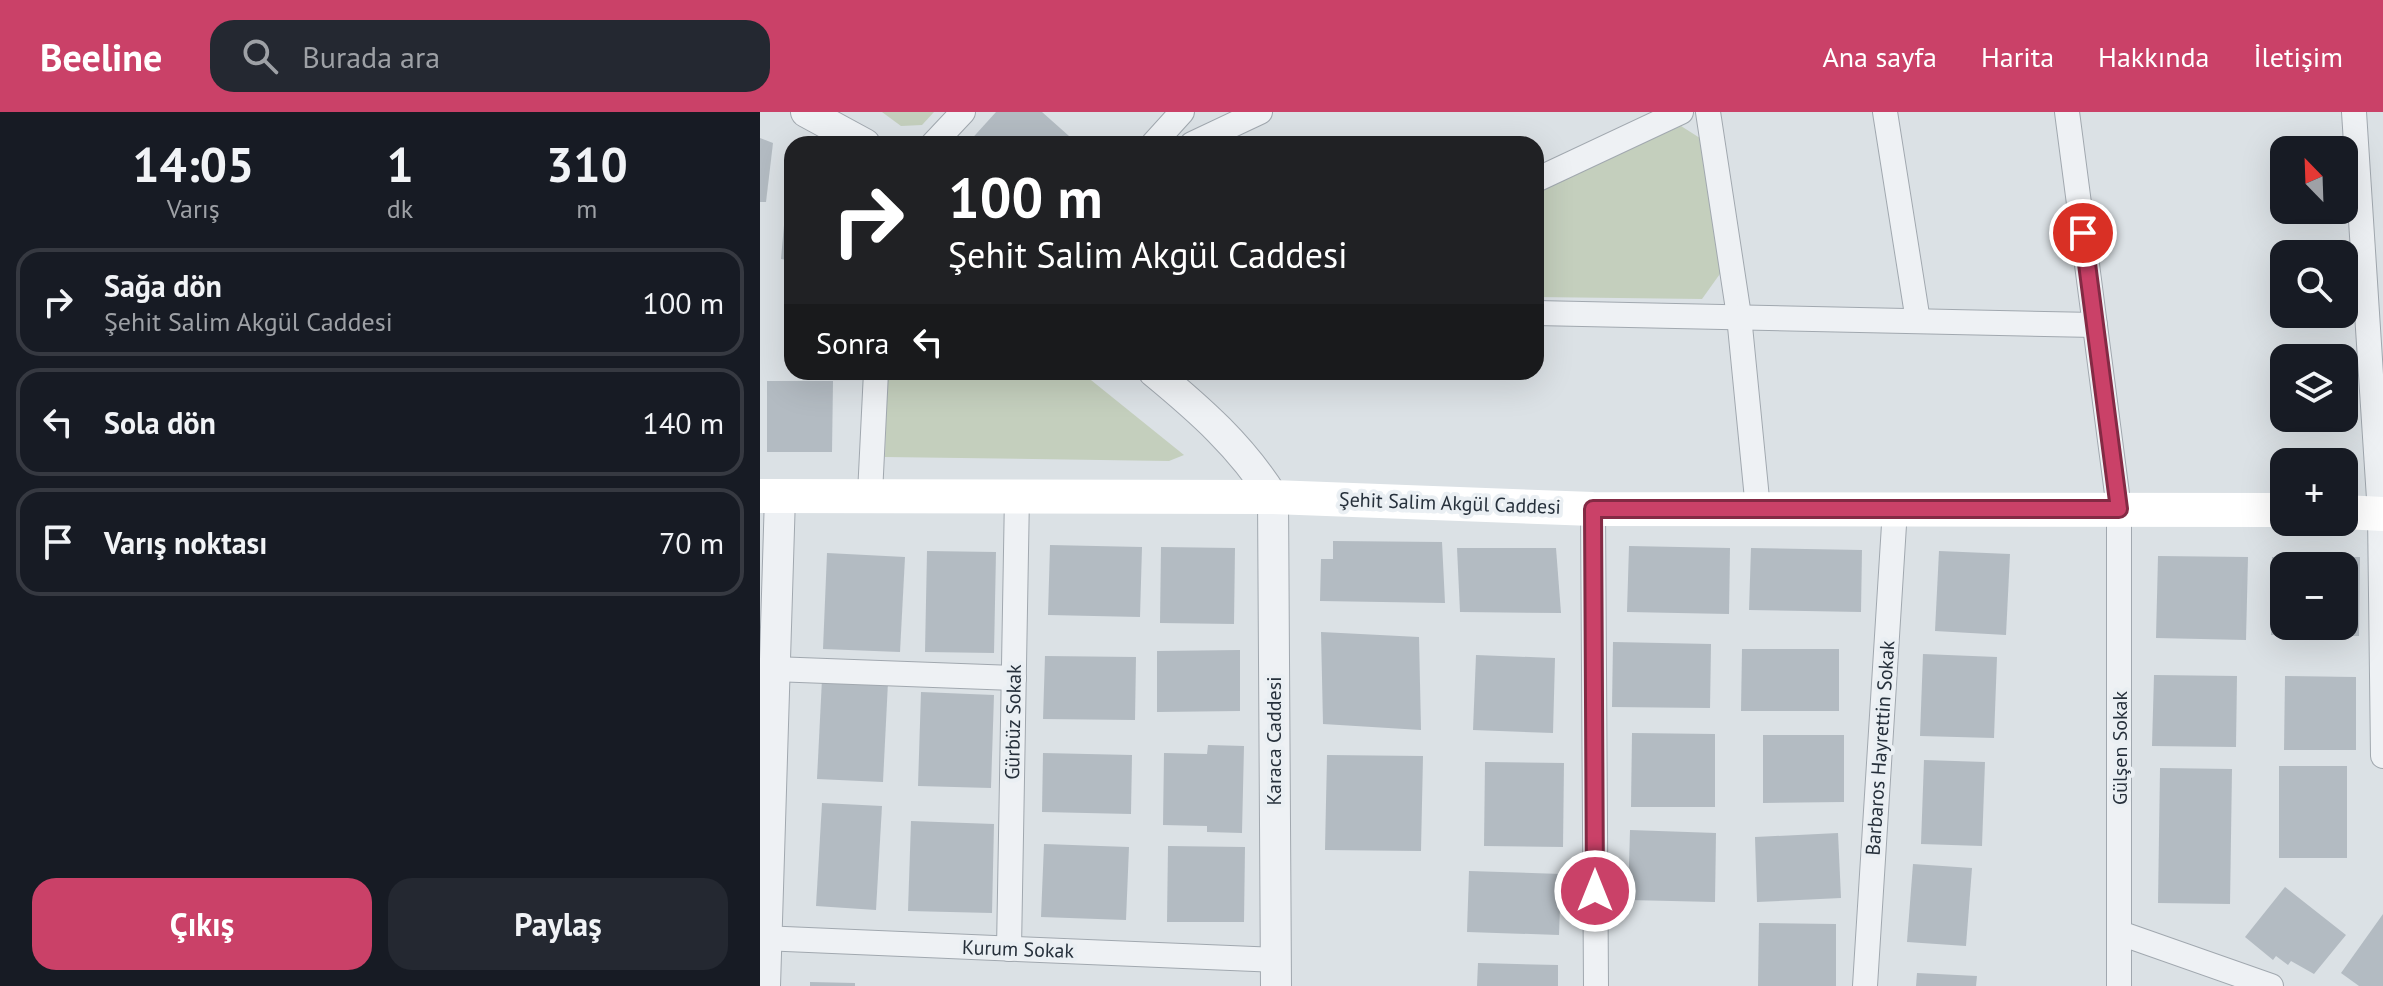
<!DOCTYPE html>
<html lang="tr">
<meta charset="utf-8">
<style>
:root{--surface:#171b24;--page:#242831;--text:#f1f3f6;--muted:#9ea1a6;--line:#363941;--accent:#ca4168}
body{margin:0;font-family:"PT Sans",sans-serif;background:var(--page);color:var(--text);height:100vh;display:flex;flex-direction:column;font-size:30px;white-space:nowrap}
*{box-sizing:border-box;margin:0}
p{font-size:26px;color:var(--muted)}
.icon{flex:none;width:44px;height:44px;fill:none;stroke:currentColor;stroke-width:2;stroke-linecap:round;stroke-linejoin:round}
.map{position:relative;flex:1;overflow:hidden}
.drawer{display:flex;flex-direction:column;background:var(--surface);width:760px}
.drawer>*{flex:none}
.hud{position:absolute;left:24px;top:24px;width:760px;height:244px;border-radius:24px;box-shadow:0 8px 32px #0002;background:#202124;color:#fff;overflow:hidden}
.needle{width:52px;rotate:337deg}
.controls{position:absolute;left:1510px;top:24px;display:grid;gap:16px}
.controls a{display:grid;place-items:center;width:88px;height:88px;border-radius:16px;background:var(--surface);box-shadow:0 8px 32px #0002;font-size:40px}
.pin{position:absolute;display:grid;place-items:center;width:68px;height:68px;color:#fff;margin:-34px;border:4px solid #fff;border-radius:50%;box-shadow:0 2px 8px #0007}
.me{position:absolute;width:88px;margin:-44px;rotate:0deg;stroke-linejoin:round;filter:drop-shadow(0 0 6px #0008)}
.turn{display:flex;align-items:center;gap:28px;height:168px;padding:0 32px;font-size:36px}
.turn .icon{width:104px;height:104px;stroke-width:2.5}
.turn b{display:block;font-size:56px;line-height:68px}
.then{display:flex;align-items:center;height:76px;padding:0 32px;background:#0003;gap:16px;font-size:30px}
.eta{display:flex;justify-content:space-evenly;align-items:center;height:136px;text-align:center}
.eta b{font-size:48px;font-weight:600;line-height:56px}
.primary-button{display:flex;gap:16px;margin-top:auto;padding:16px 32px}
.primary-button a{flex:1;height:92px;border-radius:24px;background:var(--accent);color:#fff;font-size:32px;font-weight:600;line-height:92px;text-align:center}
.primary-button a+a{background:var(--page);color:var(--text)}
ul{padding:0;list-style:none}
li{display:flex;align-items:center;gap:24px;height:108px;margin:0 16px 12px;padding:0 16px;border:4px solid var(--line);border-radius:24px}
li div{flex:1}
li b{display:block;font-size:30px}
li em{font-style:normal}
header{display:flex;align-items:center;gap:48px;box-sizing:border-box;height:112px;padding:0 40px;background:var(--accent);color:#fff}
header strong{font-size:38px}
nav{display:flex;gap:44px;margin-inline-start:auto;font-size:28px}
.search{width:560px;height:72px;background:var(--page);display:flex;align-items:center;gap:20px;box-sizing:border-box;padding:0 28px;border-radius:24px;color:var(--muted);font-size:30px}
main{display:flex;flex:1;min-height:0}
.map>svg:first-child{display:block}
.green{fill:#c4cfbd}
.building{fill:#b3bbc2;fill-rule:evenodd}
.lines{fill:none;stroke-linecap:round;stroke-linejoin:round}
.minor-casing{stroke:#a1a8af;stroke-width:26}
.tertiary-casing{stroke:#a1a8af;stroke-width:32}
.minor{stroke:#eef1f4;stroke-width:24}
.tertiary{stroke:#eef1f4;stroke-width:30}
.secondary{stroke:#fff;stroke-width:34}
.route-casing{stroke:#832a44;stroke-width:20}
.route{stroke:#ca4168;stroke-width:14}
.labels{text-anchor:middle;stroke-width:8;stroke-linejoin:round;paint-order:stroke}
.street-label{font-size:20px;fill:#26303b;stroke:#eaeff3}
</style>
<header>
<strong>Beeline</strong>
<div class="search"><svg class="icon" aria-label="search" viewBox="0 0 24 24"><circle cx="10" cy="10" r="6"/><path d="M15 15l6 6"/></svg>Burada ara</div>
<nav><a>Ana sayfa</a><a>Harita</a><a>Hakkında</a><a>İletişim</a></nav>
</header>
<main>
<section class="drawer">
<div class="eta">
<div><b>14:05</b><p>Varış</p></div>
<div><b>1</b><p>dk</p></div>
<div><b>310</b><p>m</p></div>
</div>
<ul>
<li><svg class="icon" aria-label="right" viewBox="0 0 24 24"><path d="M7 20v-9h11M14 6l5 5-5 5"/></svg><div><b>Sağa dön</b><p>Şehit Salim Akgül Caddesi</p></div><em>100 m</em></li>
<li><svg class="icon" aria-label="left" viewBox="0 0 24 24"><path d="M17 20v-9H6M10 6l-5 5 5 5"/></svg><div><b>Sola dön</b></div><em>140 m</em></li>
<li><svg class="icon" aria-label="arrive" viewBox="0 0 24 24"><path d="M6 21V4h12l-3 4 3 4H6"/></svg><div><b>Varış noktası</b></div><em>70 m</em></li>
</ul>
<div class="primary-button"><a>Çıkış</a><a>Paylaş</a></div>
</section>
<div class="map">
<svg width="1623" height="874" viewBox="0 0 1623 874">
<rect width="100%" height="100%" fill="#dbe1e5"/>
<g class="green">
<path d="M122,0H174L162,13L141,14Z"/>
<path d="M921,14L943,28L962,159L942,187L776,185V79Z"/>
<path d="M127,260H321L424,343L409,349L125,345Z"/>
</g>
<g class="building">
<path d="M236,0H282L318,32H207Z"/>
<path d="M0,26L13,31L6,90H0Z"/>
<path d="M28,68H32V149L21,147Z"/>
<path d="M32,195V251H26L24,201Z"/>
<path d="M7,269H73L72,340H7Z"/>
<path d="M573,429L682,430L685,491L560,489L561,447H573Z"/>
<path d="M290,433L382,435L380,505L288,503Z"/>
<path d="M869,434L970,436L969,502L867,500Z"/>
<path d="M401,435L475,436L474,512L400,511Z"/>
<path d="M697,436H796L801,501L700,500Z"/>
<path d="M991,436L1102,438L1101,500L989,498Z"/>
<path d="M167,439L236,440L234,541L165,540Z"/>
<path d="M1179,439L1250,442L1246,523L1175,519Z"/>
<path d="M67,441L145,445L140,540L63,537Z"/>
<path d="M1398,444L1488,445L1486,528L1396,526Z"/>
<path d="M1512,445H1600L1599,524L1511,523ZM1524,454H1584V514H1524Z"/>
<path d="M561,520L659,525L661,618L563,612Z"/>
<path d="M853,530L951,532L950,596L852,595Z"/>
<path d="M982,537H1079V599H981Z"/>
<path d="M480,538V599L397,600V539Z"/>
<path d="M1163,542L1237,545L1234,626L1160,624Z"/>
<path d="M716,543L795,546L793,621L713,618Z"/>
<path d="M285,544L376,545L375,608L283,607Z"/>
<path d="M1394,563L1477,564L1476,635L1392,634Z"/>
<path d="M1525,564L1596,565V638H1524Z"/>
<path d="M62,567L128,570L123,670L57,667Z"/>
<path d="M161,580L234,583L231,676L158,674Z"/>
<path d="M872,621L955,622V695H871Z"/>
<path d="M1003,623H1084V690L1003,691Z"/>
<path d="M448,633L484,634L482,721L447,720V714L403,713L404,641L447,642Z"/>
<path d="M283,641L372,643L371,702L282,700Z"/>
<path d="M567,643L663,644L661,739L565,738Z"/>
<path d="M1164,648L1225,650L1222,734L1161,732Z"/>
<path d="M725,650L804,651L803,735L724,734Z"/>
<rect x="1519" y="654" width="68" height="92"/>
<path d="M1400,656L1472,657L1470,792L1398,791Z"/>
<path d="M62,691L122,694L116,798L56,794Z"/>
<path d="M151,709L234,712L232,801L148,799Z"/>
<path d="M870,718L956,721L955,790L868,788Z"/>
<path d="M1078,721L1081,786L997,790L995,725Z"/>
<path d="M284,732L369,735L366,808L281,805Z"/>
<path d="M408,734L485,735L484,810H407Z"/>
<path d="M1153,752L1212,756L1206,834L1147,830Z"/>
<path d="M709,759L801,762L799,823L707,820Z"/>
<path d="M1525,775L1586,823L1554,862L1531,849L1528,853L1516,844L1513,848L1485,825Z"/>
<path d="M1623,802V874H1599L1581,861Z"/>
<path d="M999,811L1076,812V874H998Z"/>
<path d="M718,851L798,853V874H717Z"/>
<path d="M1157,861L1217,864L1216,874H1156Z"/>
<path d="M50,870L95,871V874H50Z"/>
</g>
<g class="lines">
<g class="minor-casing">
<g id="minor">
<path d="M948,0L979,204L998,397"/>
<path d="M1125,0L1158,209"/>
<path d="M1307,0L1359,397V874"/>
<path d="M1594,0L1620,402L1623,644"/>
<path d="M173,32L203,0"/>
<path d="M393,32L422,0"/>
<path d="M432,32L500,0"/>
<path d="M776,68L921,0"/>
<path d="M776,201L1335,213"/>
<path d="M110,382L116,260"/>
<path d="M833,397L836,874"/>
<path d="M13,557L254,566"/>
<path d="M1360,821L1511,874"/>
<path d="M0,826L516,848"/>
<path d="M249,837L257,383"/>
<path d="M1105,874L1135,397"/>
</g>
</g>
<g class="tertiary-casing">
<g id="tertiary">
<path d="M46,0L105,32"/>
<path d="M394,260C440,298 481,334 513,385L516,874"/>
<path d="M5,874L20,384"/>
</g>
</g>
<use href="#minor" class="minor"/>
<use href="#tertiary" class="tertiary"/>
<g class="secondary">
<path d="M0,384L513,385L833,397L1524,398"/>
<path d="M1584,400L1623,402"/>
</g>
</g>
<g class="lines">
<g class="route-casing">
<path id="route" d="M835,779L833,397H1359L1323,121"/>
</g>
<use href="#route" class="route"/>
</g>
<g class="labels">
<g class="street-label">
<text transform="translate(690 391) rotate(2)" y="7">Şehit Salim Akgül Caddesi</text>
<text transform="translate(253 610) rotate(-89)" y="7">Gürbüz Sokak</text>
<text transform="translate(514 629) rotate(-90)" y="7">Karaca Caddesi</text>
<text transform="translate(1120 636) rotate(-86)" y="7">Barbaros Hayrettin Sokak</text>
<text transform="translate(1360 636) rotate(-90)" y="7">Gülşen Sokak</text>
<text transform="translate(258 837) rotate(2)" y="7">Kurum Sokak</text>
</g>
</g>
</svg>
<div class="controls">
<a><svg class="needle" viewBox="-14 -14 28 28"><path d="M0-13l5 13h-10z" fill="#e53935"/><path d="M0 13l5-13h-10z" fill="#9ea1a6"/></svg></a>
<a><svg class="icon" aria-label="search" viewBox="0 0 24 24"><circle cx="10" cy="10" r="6"/><path d="M15 15l6 6"/></svg></a>
<a><svg class="icon" aria-label="layers" viewBox="0 0 24 24"><path d="M12 4l9 5-9 5-9-5zM3 14l9 5 9-5"/></svg></a>
<a>+</a>
<a>−</a>
</div>
<div class="pin" style="left:1323px;top:121px;background:#d93025"><svg class="icon" aria-label="arrive" viewBox="0 0 24 24"><path d="M6 21V4h12l-3 4 3 4H6"/></svg></div>
<svg class="me" style="left:835px;top:779px" viewBox="-20 -20 40 40"><circle r="17" fill="#ca4168" stroke="#fff" stroke-width="3"/><path d="M0-11L8 9 0 5-8 9z" fill="#fff"/></svg>
<div class="hud">
<div class="turn"><svg class="icon" aria-label="right" viewBox="0 0 24 24"><path d="M7 20v-9h11M14 6l5 5-5 5"/></svg><div><b>100 m</b>Şehit Salim Akgül Caddesi</div></div>
<div class="then">Sonra<svg class="icon" aria-label="left" viewBox="0 0 24 24"><path d="M17 20v-9H6M10 6l-5 5 5 5"/></svg></div>
</div>
</div>
</main>
